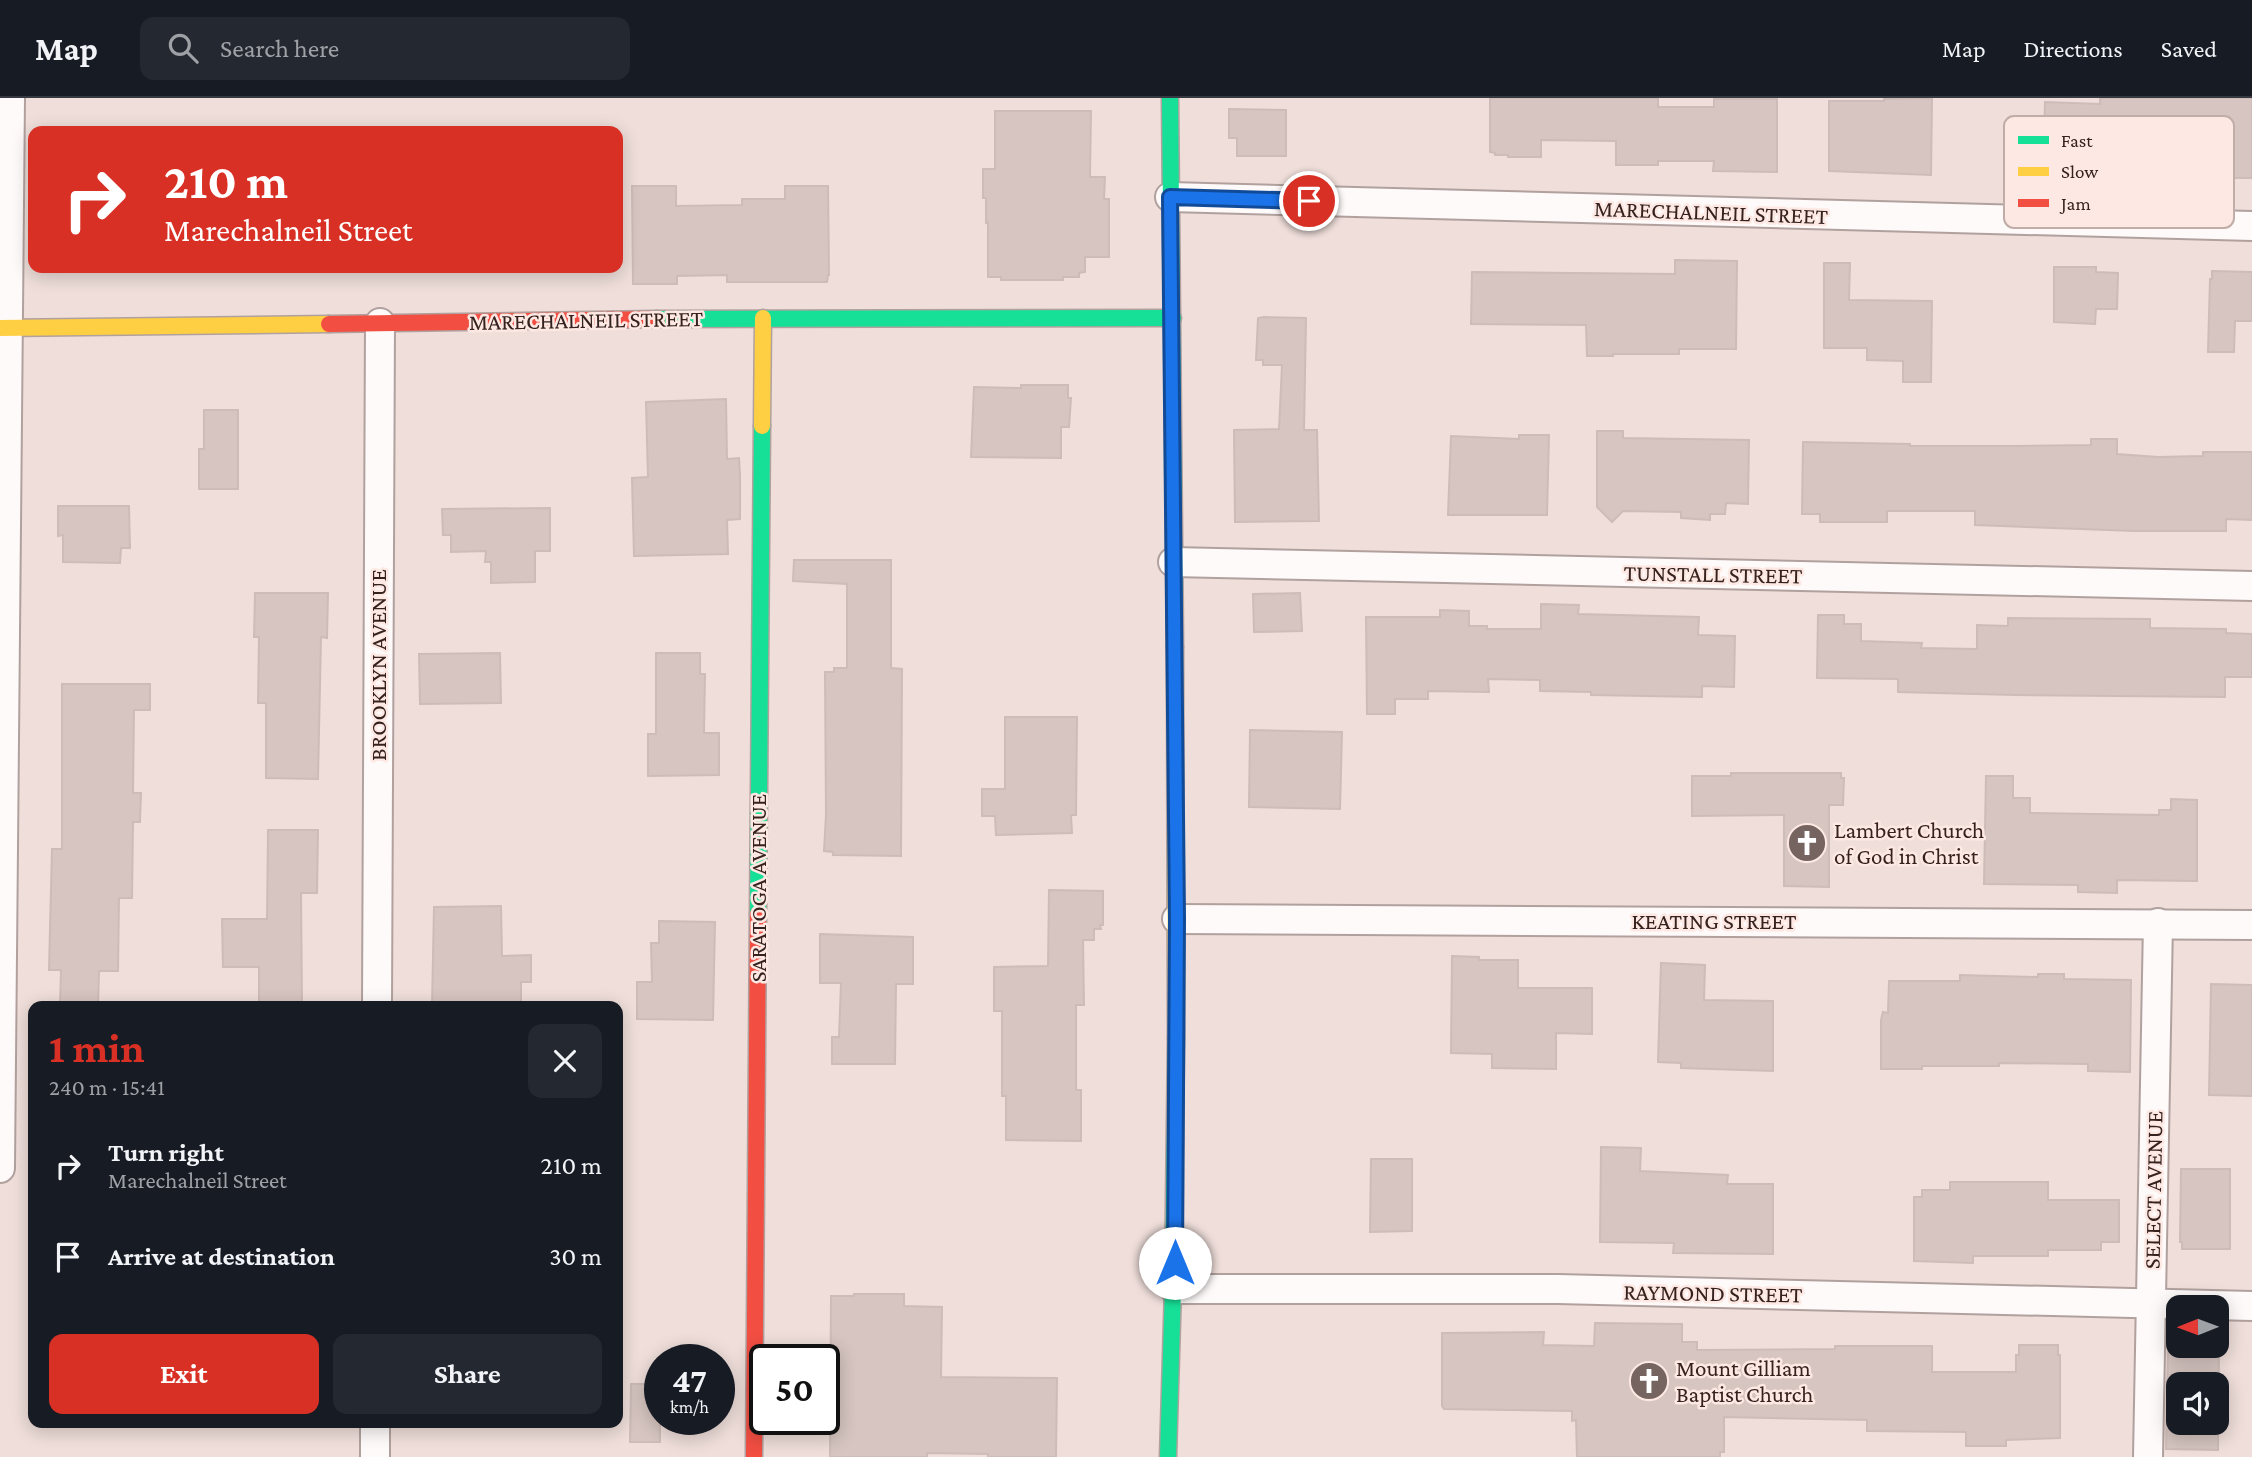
<!DOCTYPE html>
<meta charset="utf-8">
<style>
:root{--surface:#171b24;--page:#242831;--text:#f1f3f6;--muted:#9ea1a6;--line:#363941;--accent:#d93025}
body{margin:0;font-family:"Crimson Pro",serif;background:var(--page);color:var(--text);height:100vh;display:flex;flex-direction:column;font-size:26px;white-space:nowrap}
*{box-sizing:border-box;margin:0}
p{font-size:23px;color:var(--muted)}
.icon{flex:none;width:38px;height:38px;fill:none;stroke:currentColor;stroke-width:2;stroke-linecap:round;stroke-linejoin:round}
.map{position:relative;flex:1;overflow:hidden}
.side{position:absolute;left:28px;top:903px;width:595px;height:427px;display:flex;flex-direction:column;background:var(--surface);border-radius:14px;box-shadow:0 4px 18px #0003}
.side>*{flex:none}
.banner{position:absolute;left:28px;top:28px;width:595px;height:147px;border-radius:14px;box-shadow:0 4px 18px #0003;background:#d93025;color:#fff;overflow:hidden}
.needle{width:46px;rotate:269deg}
.controls{position:absolute;left:2166px;top:1197px;display:grid;gap:14px}
.controls a{display:grid;place-items:center;width:63px;height:63px;border-radius:14px;background:var(--surface);box-shadow:0 4px 18px #0003;font-size:35px}
.speed{position:absolute;left:644px;top:1246px;display:flex;gap:14px;font-size:35px;font-weight:700;text-align:center}
.speed>*{display:grid;place-content:center;width:91px;height:91px;border-radius:50%;background:var(--surface);box-shadow:0 4px 18px #0003;line-height:1}
.speed small{font-size:18px;font-weight:400}
.speed .limit{border:4px solid #111;border-radius:10px;background:#fff;color:#111}
.pin{position:absolute;display:grid;place-items:center;width:60px;height:60px;color:#fff;margin:-30px;border:4px solid #fff;border-radius:50%;box-shadow:0 2px 7px #0007}
.me{position:absolute;width:77px;margin:-38px;rotate:0deg;stroke-linejoin:round;filter:drop-shadow(0 0 5px #0008)}
.turn{display:flex;align-items:center;gap:24px;height:147px;padding:0 21px;font-size:32px}
.turn .icon{width:91px;height:91px;stroke-width:2.5}
.turn b{display:block;font-size:49px;line-height:60px}
.round{display:grid;place-items:center;flex:none;width:74px;height:74px;border-radius:14px;background:var(--page)}
.overview{display:flex;align-items:center;justify-content:space-between;height:119px;padding:0 21px}
h1{font-size:42px;font-weight:700;line-height:52px;color:var(--accent)}
.cta{display:flex;gap:14px;margin-top:auto;padding:14px 21px}
.cta a{flex:1;height:80px;border-radius:14px;background:var(--accent);color:#fff;font-size:28px;font-weight:700;line-height:80px;text-align:center}
.cta a+a{background:var(--page);color:var(--text)}
ul{padding:0;list-style:none}
li{display:flex;align-items:center;gap:21px;height:91px;padding:0 21px}
li div{flex:1}
li b{display:block;font-size:26px}
li em{font-style:normal}
header{display:flex;align-items:center;gap:42px;box-sizing:border-box;height:98px;padding:0 35px;background:var(--surface);border-bottom:2px solid var(--line)}
header strong{font-size:33px}
nav{display:flex;gap:38px;margin-inline-start:auto;font-size:24px}
.search{width:490px;height:63px;background:var(--page);display:flex;align-items:center;gap:18px;box-sizing:border-box;padding:0 24px;border-radius:14px;color:var(--muted);font-size:26px}
.map>svg:first-child{display:block}
.building{fill:#d6c5c1;stroke:#cdbcb8;stroke-width:2;fill-rule:evenodd}
.lines{fill:none;stroke-linecap:round;stroke-linejoin:round}
.street-casing{stroke:#b1a19e;stroke-width:32}
.fast-casing{stroke:#b1a19e;stroke-width:19}
.slow-casing{stroke:#b1a19e;stroke-width:19}
.jam-casing{stroke:#b1a19e;stroke-width:19}
.street{stroke:#fdfaf9;stroke-width:28}
.fast{stroke:#16e098;stroke-width:16}
.slow{stroke:#ffcf43;stroke-width:16}
.jam{stroke:#f24e42;stroke-width:16}
.route-casing{stroke:#114b97;stroke-width:18}
.route{stroke:#1a73e8;stroke-width:12}
.labels{text-anchor:middle;stroke-width:5;stroke-linejoin:round;paint-order:stroke}
.street-label{font-size:23px;fill:#35221f;stroke:#fde8e3}
.poi-label{font-size:23px;fill:#35221f;stroke:#fde8e3;text-anchor:start}
.key{fill:#fde8e3;stroke:#c1ada8;stroke-width:2}
.key-label{font-size:19px;fill:#35221f}
</style>
<header>
<strong>Map</strong>
<div class="search"><svg class="icon" aria-label="search" viewBox="0 0 24 24"><circle cx="10" cy="10" r="6"/><path d="M15 15l6 6"/></svg>Search here</div>
<nav><a>Map</a><a>Directions</a><a>Saved</a></nav>
</header>
<div class="map">
<svg width="2252" height="1359" viewBox="0 0 2252 1359">
<rect width="100%" height="100%" fill="#efdeda"/>
<g class="building">
<path d="M1490,0H1658V9H1714V1H1777V74L1713,73L1714,63H1658V67H1616V43L1541,42V59H1508V57H1495V55L1490,54Z"/>
<path d="M1932,0L1931,77L1829,73V3H1884V1Z"/>
<path d="M2100,0H2252V80L2059,79L2060,71L2024,68V35L2044,36L2045,4L2100,6Z"/>
<path d="M1229,11L1286,12V58H1237V40H1229Z"/>
<path d="M995,13H1091L1090,79H1105L1104,101H1109V159H1085V174L1079,175V179H1063V182H1001V179H988V124L986,125V100H983V71H995Z"/>
<path d="M632,88H676V108L742,107V101H785V88H828L829,177H828L827,184H727V177L677,178V186H633Z"/>
<path d="M1675,162L1737,163L1736,251H1679V256H1613V258H1587L1586,227L1471,226L1472,174L1675,176Z"/>
<path d="M1824,165H1850L1849,202L1932,203L1931,284H1903V263L1867,262V250H1824Z"/>
<path d="M2054,169H2096V174L2118,175L2117,211H2096L2095,226L2054,224Z"/>
<path d="M2212,173L2252,174V223H2235L2234,254H2208L2210,181H2212Z"/>
<path d="M1264,219L1306,220L1304,332H1317L1319,423L1235,424L1234,332L1279,331L1282,267H1263V262H1256L1258,220Z"/>
<path d="M1021,287H1068V300H1071L1069,329H1061V360L971,359L974,289L1021,290Z"/>
<path d="M726,301L727,361L739,360L740,377V421L727,422L728,456L634,458L632,380L648,379L646,304Z"/>
<path d="M204,312H238V391H199V351H204Z"/>
<path d="M1597,333H1623V340L1749,342L1748,406L1726,405L1725,416H1710V422L1681,420V414L1623,413L1612,424L1597,409Z"/>
<path d="M1519,337H1549L1547,417H1448L1451,338L1519,341Z"/>
<path d="M2091,341H2117V356L2158,359L2203,358V354H2252V422L2226,421V433H2135L1975,427V413H1887V424H1820V416H1802L1803,344L1910,346V348H2013L2091,347Z"/>
<path d="M58,408H129L130,450H121L120,465L63,464V437L58,438Z"/>
<path d="M550,410V453H535V484L491,485V464H485L486,453L451,454V437H443L442,411Z"/>
<path d="M794,462H891V570L902,571L901,758L833,757V754L824,753L826,717L825,574H834V570H847V486L793,483Z"/>
<path d="M255,495H328L327,540L321,539L318,681L266,680V605H258L259,539H254Z"/>
<path d="M1300,495L1302,533L1254,534L1253,496Z"/>
<path d="M1541,506L1579,507L1578,516L1699,519L1698,537L1735,538L1734,589L1702,588V599L1591,597V594L1540,593V582L1488,581L1489,594L1428,593V601H1395V616H1367L1366,519H1440V512L1469,513V528H1487V531H1541Z"/>
<path d="M1818,517H1844V526H1861V543L1922,545L1921,550L1977,551V527L2008,528V520L2150,521V530L2226,531V535L2252,536V579H2225V599L2015,597L1898,594V581L1817,580Z"/>
<path d="M500,555L501,605L420,606L419,556Z"/>
<path d="M656,555H700V576H705L704,635H719V677L648,678V636H656Z"/>
<path d="M62,586H150V612H134L133,695H141L140,724H133L132,800H119L118,873H99L98,908H60L61,872H49L52,751H62Z"/>
<path d="M1005,619H1077L1076,717H1071L1072,735L996,737L995,718H982V691H1005Z"/>
<path d="M1250,632L1342,634L1340,711L1249,709Z"/>
<path d="M1731,675H1841V680H1844L1843,707H1829V789L1784,788V717L1692,718V678H1731Z"/>
<path d="M1986,678H2013V700H2030V715L2159,717V712H2171V701L2197,702V783L2117,782V795L2078,794V787L1984,786Z"/>
<path d="M268,732H318L317,795H301L302,908H259V869H223L222,821H267Z"/>
<path d="M1049,792L1103,793V827H1100L1101,831H1094V842H1083L1084,907H1076V992H1081V1043L1006,1042V998H1002V913H994V869L1048,868Z"/>
<path d="M501,808L502,858L531,857V884H521V908H432L434,809Z"/>
<path d="M659,823L715,824L713,922L637,921V884H652L651,845H659Z"/>
<path d="M820,836L913,839V886H896L895,966H832V939H839L841,885H820Z"/>
<path d="M1452,858L1479,859V862H1518V890H1592V936L1556,935V971L1492,970V956L1451,955Z"/>
<path d="M1661,865L1705,867L1704,902L1773,903V973L1681,970V965L1658,964Z"/>
<path d="M2038,876H2064V881L2131,882L2130,974L2088,973V966L1999,965V968H1922V971H1881V922L1883,914L1888,915L1889,883H1960V877L2038,879Z"/>
<path d="M2211,886L2252,887V998L2209,997Z"/>
<path d="M1601,1049L1641,1050L1640,1073L1728,1077L1727,1086H1773V1156L1673,1155L1674,1145L1600,1144Z"/>
<path d="M1371,1061H1412V1133L1370,1134Z"/>
<path d="M2181,1071H2230V1151H2182V1144H2180Z"/>
<path d="M1950,1084H2048V1102H2119V1144H2101V1152H2048V1158H1973V1165L1914,1163V1099H1922V1092H1950Z"/>
<path d="M854,1196H904V1208L942,1209L941,1279L1057,1280L1056,1359H988V1356L927,1355V1359H830L831,1198H854Z"/>
<path d="M1595,1225L1682,1226V1244H1697V1252L1835,1251V1248H1932V1274H2016V1257H2019V1247H2058V1257H2060V1340L2006,1342V1348H1966V1334L1867,1333V1322L1724,1319V1354H1720V1359H1577L1576,1322L1572,1323V1313L1444,1311L1442,1308V1235L1544,1234L1543,1247L1594,1248Z"/>
<path d="M2168,1249L2219,1250L2218,1352L2166,1351ZM2179,1286H2217V1325H2179Z"/>
<path d="M631,1286H660V1344H630Z"/>
</g>
<g class="lines">
<g class="street-casing">
<g id="street">
<path d="M1170,99L2252,128"/>
<path d="M1173,464L2252,488"/>
<path d="M1177,821L2252,827"/>
<path d="M377,908L380,225"/>
<path d="M0,1070L10,0"/>
<path d="M1175,1191H1558L2252,1208"/>
<path d="M375,1359V1325"/>
<path d="M2148,1359L2158,825"/>
</g>
</g>
<g class="fast-casing">
<g id="fast">
<path d="M1170,0L1175,549"/>
<path d="M657,221L1173,220"/>
<path d="M758,816L762,328"/>
<path d="M1168,1359L1173,1189L1176,940"/>
</g>
</g>
<g class="slow-casing">
<g id="slow">
<path d="M0,230L329,226"/>
<path d="M762,328L763,220"/>
<path d="M1175,549L1176,940"/>
</g>
</g>
<g class="jam-casing">
<g id="jam">
<path d="M329,226L657,221"/>
<path d="M754,1359L758,816"/>
</g>
</g>
<use href="#street" class="street"/>
<use href="#fast" class="fast"/>
<use href="#slow" class="slow"/>
<use href="#jam" class="jam"/>
</g>
<g class="lines">
<g class="route-casing">
<path id="route" d="M1175,1165L1177,821L1170,99L1309,103"/>
</g>
<use href="#route" class="route"/>
</g>
<defs>
<g id="church-disc" transform="scale(2.0125)"><circle r="9.5" fill="#766460" stroke="#fde8e3"/><path d="M-1.2-6h2.4v3.5h3.3v2.4h-3.3V6h-2.4V-.1h-3.3v-2.4h3.3Z" fill="#fff"/></g>
</defs>
<g fill-rule="evenodd">
<use href="#church-disc" x="1807" y="745"/>
<use href="#church-disc" x="1649" y="1283"/>
</g>
<g class="labels">
<g class="street-label">
<text transform="translate(1711 114) rotate(2)" y="8">MARECHALNEIL STREET</text>
<text transform="translate(586 222) rotate(-1)" y="8">MARECHALNEIL STREET</text>
<text transform="translate(1713 476) rotate(1)" y="8">TUNSTALL STREET</text>
<text transform="translate(378 567) rotate(-90)" y="8">BROOKLYN AVENUE</text>
<text transform="translate(758 790) rotate(-90)" y="8">SARATOGA AVENUE</text>
<text x="1714" y="831">KEATING STREET</text>
<text transform="translate(2153 1092) rotate(-89)" y="8">SELECT AVENUE</text>
<text transform="translate(1713 1195) rotate(1)" y="8">RAYMOND STREET</text>
</g>
<g class="poi-label">
<text x="1834" y="740">Lambert Church<tspan x="1834" dy="26">of God in Christ</tspan></text>
<text x="1676" y="1278">Mount Gilliam<tspan x="1676" dy="26">Baptist Church</tspan></text>
</g>
</g>
<rect x="2004" y="18" width="230" height="112" rx="10" class="key"/>
<rect x="2018" y="38" width="31" height="8" fill="#16e098"/>
<rect x="2018" y="69" width="31" height="9" fill="#ffcf43"/>
<rect x="2018" y="101" width="31" height="8" fill="#f24e42"/>
<g class="key-label">
<text x="2061" y="49">Fast</text>
<text x="2061" y="80">Slow</text>
<text x="2061" y="112">Jam</text>
</g>
</svg>
<div class="controls">
<a><svg class="needle" viewBox="-14 -14 28 28"><path d="M0-13l5 13h-10z" fill="#e53935"/><path d="M0 13l5-13h-10z" fill="#9ea1a6"/></svg></a>
<a><svg class="icon" aria-label="sound" viewBox="0 0 24 24"><path d="M4 9h4l5-4v14l-5-4H4zM17 9q2 3 0 6"/></svg></a>
</div>
<div class="speed"><div>47<small>km/h</small></div><div class="limit">50</div></div>
<div class="pin" style="left:1309px;top:103px;background:#d93025"><svg class="icon" aria-label="arrive" viewBox="0 0 24 24"><path d="M6 21V4h12l-3 4 3 4H6"/></svg></div>
<svg class="me" style="left:1175px;top:1165px" viewBox="-20 -20 40 40"><circle r="19" fill="#fff"/><path d="M0-13L10 11 0 6-10 11z" fill="#1a73e8"/></svg>
<div class="banner">
<div class="turn"><svg class="icon" aria-label="right" viewBox="0 0 24 24"><path d="M7 20v-9h11M14 6l5 5-5 5"/></svg><div><b>210 m</b>Marechalneil Street</div></div>
</div>
<section class="side">
<div class="overview"><div><h1>1 min</h1><p>240 m · 15:41</p></div><a class="round"><svg class="icon" aria-label="close" viewBox="0 0 24 24"><path d="M6 6l12 12M18 6L6 18"/></svg></a></div>
<ul>
<li><svg class="icon" aria-label="right" viewBox="0 0 24 24"><path d="M7 20v-9h11M14 6l5 5-5 5"/></svg><div><b>Turn right</b><p>Marechalneil Street</p></div><em>210 m</em></li>
<li><svg class="icon" aria-label="arrive" viewBox="0 0 24 24"><path d="M6 21V4h12l-3 4 3 4H6"/></svg><div><b>Arrive at destination</b></div><em>30 m</em></li>
</ul>
<div class="cta"><a>Exit</a><a>Share</a></div>
</section>
</div>
